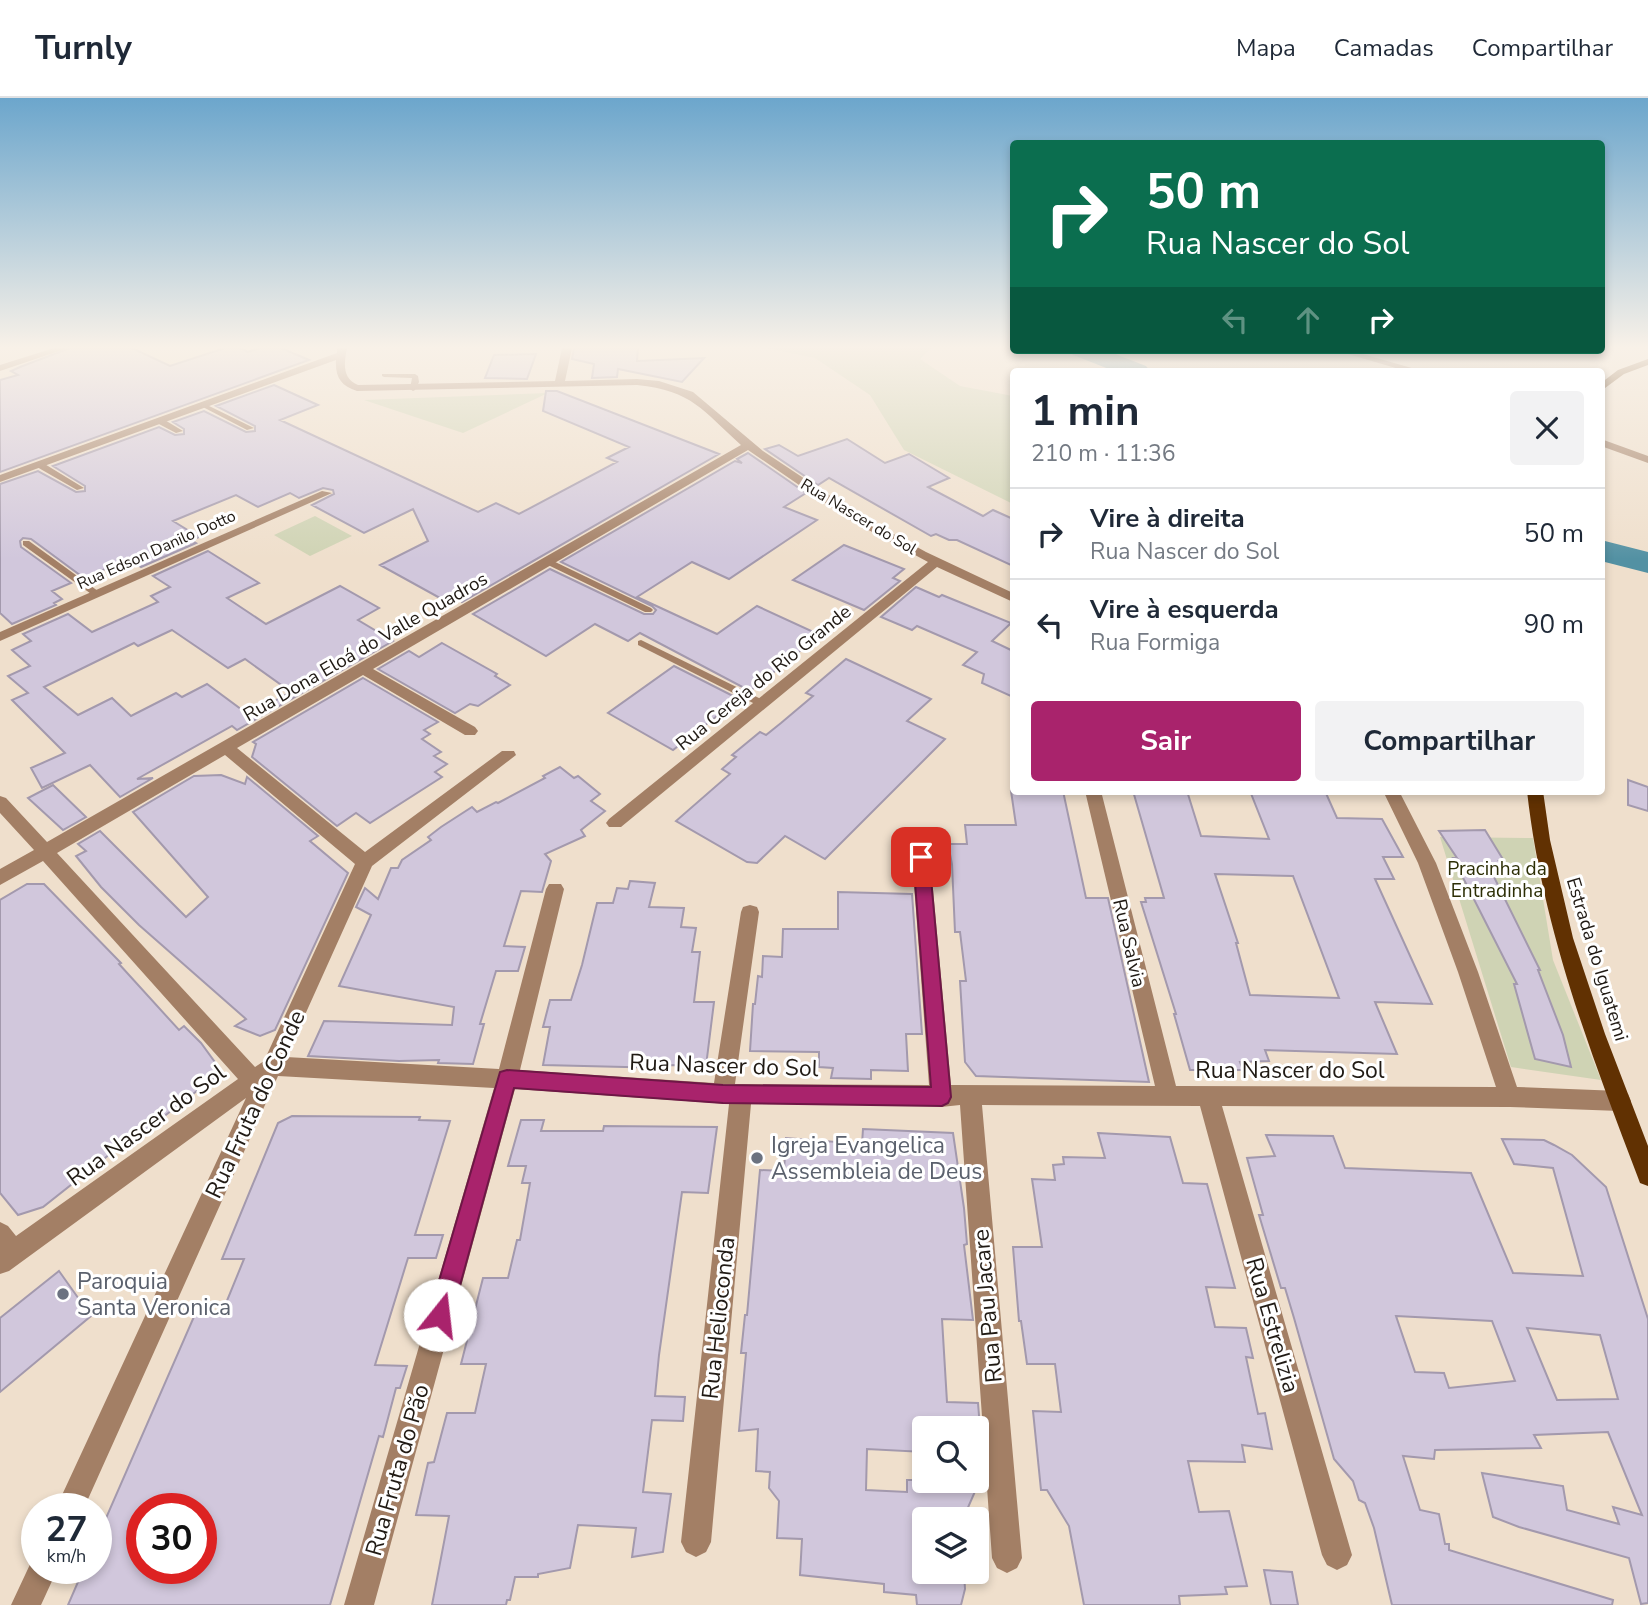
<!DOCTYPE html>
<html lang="pt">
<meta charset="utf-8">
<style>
:root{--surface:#fff;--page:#f2f2f3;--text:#1f2937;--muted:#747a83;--line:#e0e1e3;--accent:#a9236c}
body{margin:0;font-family:"Nunito Sans",sans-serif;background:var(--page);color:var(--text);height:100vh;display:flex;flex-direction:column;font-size:26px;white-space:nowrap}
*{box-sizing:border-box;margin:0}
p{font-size:23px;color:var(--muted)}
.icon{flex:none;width:38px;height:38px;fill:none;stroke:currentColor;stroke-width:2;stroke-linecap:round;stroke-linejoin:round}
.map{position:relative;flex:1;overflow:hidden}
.sheet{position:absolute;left:1010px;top:270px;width:595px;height:427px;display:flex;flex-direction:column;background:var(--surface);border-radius:7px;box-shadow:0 4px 10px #0003}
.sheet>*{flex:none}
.top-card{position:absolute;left:1010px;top:42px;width:595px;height:214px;border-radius:7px;box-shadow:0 4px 10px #0003;background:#0b6e4f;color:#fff;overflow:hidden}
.buttons{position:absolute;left:912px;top:1318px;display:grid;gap:14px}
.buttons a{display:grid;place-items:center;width:77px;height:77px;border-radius:7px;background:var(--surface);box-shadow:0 4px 10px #0003;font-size:35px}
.speed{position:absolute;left:21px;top:1395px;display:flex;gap:14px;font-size:35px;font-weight:700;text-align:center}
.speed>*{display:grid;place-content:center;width:91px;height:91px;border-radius:50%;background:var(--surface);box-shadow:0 4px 10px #0003;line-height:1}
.speed small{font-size:18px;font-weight:400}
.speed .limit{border:10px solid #d22;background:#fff;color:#111}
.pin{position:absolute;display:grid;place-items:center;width:60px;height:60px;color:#fff;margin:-30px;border-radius:14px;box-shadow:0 4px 10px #0006}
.me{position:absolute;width:77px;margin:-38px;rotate:16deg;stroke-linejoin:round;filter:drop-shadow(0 0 5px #0008)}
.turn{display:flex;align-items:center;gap:24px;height:147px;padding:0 21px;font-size:32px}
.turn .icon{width:91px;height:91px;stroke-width:2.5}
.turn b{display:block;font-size:49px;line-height:60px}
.lanes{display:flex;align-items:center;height:66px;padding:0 21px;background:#0003;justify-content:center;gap:35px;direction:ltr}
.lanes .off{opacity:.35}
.round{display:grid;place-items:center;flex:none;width:74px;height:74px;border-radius:7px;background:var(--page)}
.headline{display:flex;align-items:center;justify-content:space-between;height:119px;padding:0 21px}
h1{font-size:42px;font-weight:700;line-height:52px}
.cta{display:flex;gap:14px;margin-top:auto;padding:14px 21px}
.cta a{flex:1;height:80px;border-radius:7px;background:var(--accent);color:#fff;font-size:28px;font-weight:700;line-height:80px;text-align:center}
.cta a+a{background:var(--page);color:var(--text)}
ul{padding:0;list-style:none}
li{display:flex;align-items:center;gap:21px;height:91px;padding:0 21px;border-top:2px solid var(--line)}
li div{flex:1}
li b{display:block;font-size:26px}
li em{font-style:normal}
header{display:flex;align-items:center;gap:42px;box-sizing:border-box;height:98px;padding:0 35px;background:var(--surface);border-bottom:2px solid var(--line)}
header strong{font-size:33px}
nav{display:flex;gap:38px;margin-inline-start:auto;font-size:24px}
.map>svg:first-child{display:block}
.green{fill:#cfd3b4}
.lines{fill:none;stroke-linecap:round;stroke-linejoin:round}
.river{fill:#5391a3;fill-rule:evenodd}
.building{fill:#d1c7dc;stroke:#a399ad;stroke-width:2;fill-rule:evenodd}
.service{fill:#a37f65;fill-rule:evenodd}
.minor{fill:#a37f65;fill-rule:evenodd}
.primary{fill:#613102;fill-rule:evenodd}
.route{fill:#a9236c;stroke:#6e1746;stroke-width:2}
.worship-dot{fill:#6b7280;stroke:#fff;stroke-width:2.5}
.labels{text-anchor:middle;stroke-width:6;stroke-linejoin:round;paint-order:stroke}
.far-street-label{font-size:16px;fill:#201a14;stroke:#fff}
.street-label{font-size:19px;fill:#201a14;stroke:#fff}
.park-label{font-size:19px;fill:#2c2e05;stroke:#fff}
.near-street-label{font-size:23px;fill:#201a14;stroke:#fff}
.near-worship-label{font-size:23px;fill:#5b616d;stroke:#fff;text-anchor:start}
</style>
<header>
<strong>Turnly</strong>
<nav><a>Mapa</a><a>Camadas</a><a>Compartilhar</a></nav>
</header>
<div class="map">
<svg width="1648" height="1507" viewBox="0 0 1648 1507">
<rect width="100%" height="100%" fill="#efdfcc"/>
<g class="green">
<path d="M766,250H931L920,261L960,288L1013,298V406L904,352L870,297L815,260Z"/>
<path d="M548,295L463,335L364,302Z"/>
<path d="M315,418L352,438L310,458L274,437Z"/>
<path d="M1440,739L1533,740L1553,862L1601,982L1511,969Z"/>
</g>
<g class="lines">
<g class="river">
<path d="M1070,252H1105L1146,268L1150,273H1114L1073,257Z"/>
<path d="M1601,442L1648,454V475L1601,463Z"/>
</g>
</g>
<g class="building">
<path d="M70,250H132L170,268L225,250H240L248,254L259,250H281L309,262L0,374V282L18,277L11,273L20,269Z"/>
<path d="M574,250H638L637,263L704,260L682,284L618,271L617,279L592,280L594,266L572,261Z"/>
<path d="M536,256L527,281L485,280L494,257Z"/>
<path d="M274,287L318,307L280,322L478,414L496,405L519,416L617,364L607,360L629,349L543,313L546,293H557L719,356L462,504L458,500L449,505L380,467L428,443L413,411L364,435L312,407L334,396L333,392L323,390L299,400L290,395L258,409L236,397L173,423L199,439L191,442L196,445L141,469L132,463L121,468L117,466L84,480L31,441L23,440L20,443L21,449L71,485L52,493L62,501L54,505L56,507L12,526L0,515V386L38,373L76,394L85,393V388L53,368L159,329L175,337L184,336V331L173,324L204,313L246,334L255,333V328L216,308Z"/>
<path d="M847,341L885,365L909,356L949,380L928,389L983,418L993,412L1013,421V468L957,442H949L936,436L931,438L829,380L818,387L765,351L779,347L798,358Z"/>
<path d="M748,355L806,395L784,409L817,422L729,481L692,464L637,499L717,536L757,508L820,537L750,593L640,535L628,543L595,526L546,558L473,516L550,471L644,516H653L656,512L652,508L561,464L735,363L742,365L737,361Z"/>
<path d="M844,447L904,471L893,480L900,483L864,512L793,482Z"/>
<path d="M208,453L259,485L227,500L266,526L340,488L379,510L358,522L393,543L237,632L232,628L137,681L153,680L120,699L90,667L42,690L31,670L65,655L12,602L28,595L8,578L30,568L12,552L31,543L23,536L68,516L92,534L158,504L151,498L170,489L153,478ZM172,532L228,570L245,561L291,594L249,617L207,586L182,599L176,595L131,618L112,600L78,617L44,589L134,545L138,548Z"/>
<path d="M916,489L939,499L942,497L1011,525L992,543L1013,553V599L982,585L984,576L963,567L977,554L917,528L912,532L881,519Z"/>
<path d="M442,545L497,576L495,578L510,587L478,608L470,606L455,615L378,571L409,553L419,559Z"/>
<path d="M846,561L931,601L907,623L945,641L825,761L785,738L757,765L747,764L676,723L730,676L722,671L736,659L732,657L760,634L766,637L781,625L813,598L806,595Z"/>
<path d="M674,568L739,601L673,652L608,615Z"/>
<path d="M363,580L438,624L424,632L430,636L422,641L441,654L434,658L447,666L435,674L442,679L370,725L356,715L337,728L252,659L256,646L253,644Z"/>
<path d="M560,669L574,680L578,678L600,696L591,703L605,713L581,732L585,738L545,756L551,763L542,794L521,793L504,848L525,849L518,873H496L480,926H484L473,966L438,965L439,962L399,963L308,958L324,923L452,927L454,909L339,888L371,817L356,809L365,790L378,801L391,770H398L402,762L431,742L428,739L441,729L472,709L477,714L496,704L498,705L545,680L543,678Z"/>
<path d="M221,677L245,686L247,679L318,738L310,743L348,775L275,932L260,938L235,928L246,921L139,827L101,789L76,758L86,753L78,746L100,733L186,819L208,799L133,714L194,678Z"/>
<path d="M1628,682L1648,689V713L1628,707Z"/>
<path d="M53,687L86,719L63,732L28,700Z"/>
<path d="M1011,693H1063L1086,800H1108L1149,984L976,978L965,964L960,883H966L960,834H955L952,766L948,746H967L965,727H1016Z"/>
<path d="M1133,693H1187L1201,738L1269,741L1250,693H1325L1337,720L1382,721L1403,759H1383L1394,781H1375L1432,906L1375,904L1397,956L1265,952L1269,963L1240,964L1243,972H1190L1174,916H1176L1141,804H1146L1145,800H1164ZM1215,776L1293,778L1339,900L1250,897L1236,845H1238Z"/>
<path d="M1485,732L1504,763H1499L1504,770H1494L1498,777H1493L1540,872H1538L1563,937L1571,969L1535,961L1514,886H1517L1453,760H1457L1439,733Z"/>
<path d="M630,783L655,785L649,809L684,810L681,829L696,830L692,854H700L694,904H714L706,968L667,967L666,970L543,967L550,929H543L550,902H571L582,867L597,805H613L617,790L628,791Z"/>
<path d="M27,786H44L121,865L119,866L179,932L184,928L201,945L217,967L215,979L132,1043L129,1041L43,1109L18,1117L0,1095V802Z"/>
<path d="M838,794L912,796L922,936H906L908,973L871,972V981L831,980L833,970L819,969V954L750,953L753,906H755L758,878L762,879L763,858L782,859L783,831H838Z"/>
<path d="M292,1018L420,1019L419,1022L450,1023L415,1137H443L436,1160H408L375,1267L407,1268L400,1290H396L383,1339L379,1338L330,1507H68L84,1470H96V1443L196,1214L222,1215L244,1161H222L278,1025ZM142,1410H201V1470H142Z"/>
<path d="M521,1022H544L541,1033H603L604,1028L717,1029L708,1095L682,1094L659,1257L655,1298L685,1299L683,1323L652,1322L643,1394L671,1396L663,1454L632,1459L636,1430L578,1427L570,1470L538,1476V1479H515L510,1502H507L506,1507H432L449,1418L416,1417L428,1365L434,1364L447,1315H475L486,1266H461L483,1180H508L517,1142H520L530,1085H522L526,1068H508Z"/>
<path d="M863,1031L953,1035L964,1110L967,1146L964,1147L973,1222L942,1221L947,1304L978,1305L980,1330H924V1354L867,1351L866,1392L907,1394V1382H980L963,1421H924V1474H964L965,1491L961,1507H917L916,1497L884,1494V1486L800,1477L802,1441L777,1440L779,1403L769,1390L770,1374L756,1373L758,1331L739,1333L746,1255H741L745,1217H747L760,1072L784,1073L786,1040L862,1046Z"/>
<path d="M1098,1035L1170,1039L1183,1085L1207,1086L1235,1190L1206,1189L1215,1229L1246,1230L1253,1260L1246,1259L1258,1316L1265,1315L1272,1351L1242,1347L1245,1364L1188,1363L1199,1414L1229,1413L1247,1488L1225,1489L1227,1496L1179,1498L1180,1507H1084L1069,1428L1047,1392H1041L1033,1313L1061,1314L1055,1266H1027L1021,1223H1019L1013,1149H1042L1032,1081L1055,1082L1053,1067L1064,1066L1063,1059L1105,1060Z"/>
<path d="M1266,1037L1333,1038L1345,1070L1471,1075L1513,1175L1583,1178L1553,1070L1514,1066L1502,1041L1544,1042L1554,1047L1572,1057L1606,1089L1648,1221V1505L1641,1506L1629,1460L1519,1429L1493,1419L1482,1375L1563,1388L1567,1412L1619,1426L1613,1409L1642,1417L1608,1334L1534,1337L1541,1350L1435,1352L1434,1361L1403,1358L1420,1412L1439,1416L1445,1446H1449V1452L1613,1502L1612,1507H1392L1374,1430L1365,1405L1359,1402L1353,1383L1334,1361L1294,1220L1285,1190H1281L1259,1117H1263L1247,1060L1275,1058ZM1396,1218L1492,1223L1515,1283L1449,1290L1444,1275L1415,1274ZM1527,1230L1600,1237L1618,1301L1557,1302Z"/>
<path d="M59,1173L91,1218L0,1294V1220Z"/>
<path d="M1264,1472L1292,1474L1298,1507H1271Z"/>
</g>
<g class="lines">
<g class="service">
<path d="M382,276H415L418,278L419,284L415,292L413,293L410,291L412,280L384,279L382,278Z"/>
<path d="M201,306H205L254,330L247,332L201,308Z"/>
<path d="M157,321H163L183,333L176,335L157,325Z"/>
<path d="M37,365H43L84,390L77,392L37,369Z"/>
<path d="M23,443H29L102,496L100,498H94L23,447Z"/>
<path d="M549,461L651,510L653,512L651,514H645L546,466L545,464Z"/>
<path d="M641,542L765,603L766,605L765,607H757L638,547V543Z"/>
</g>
<g class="minor">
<path d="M54,250H68L0,273V267Z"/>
<path d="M337,250H347C344,266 342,280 358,287L555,283L562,250H572L565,283L637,281L659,283L693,294L763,353L859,417L926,454L1013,495V504L937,469L621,729H609L606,725L609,721L928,464L850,422L748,352L373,571L475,629L478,633L475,637H465L363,577L237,650L365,754L502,653H514L516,657L372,768L286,959L499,971L546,791L549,786H561L564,791L520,972L714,985L741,814L743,809L750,807L757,809L759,814L735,986L929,987L912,759L915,754H927L930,759L951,987L1155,988L1085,693H1101L1176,988L1496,989L1458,874L1418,765L1383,693H1399L1436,765L1478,874L1517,989L1620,993L1628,996L1631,1003L1628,1010L1620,1013L1510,1009L1222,1008L1352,1457L1347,1467L1337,1472L1327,1467L1322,1457L1200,1008L982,1007L1022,1460L1017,1470L1007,1475L997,1470L992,1460L960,1007L941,1009L935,1007L751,1006L711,1444L706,1454L696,1459L686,1454L681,1444L729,1006L515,991L374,1507H344L494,990L278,978L84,1410H56L246,1000L9,1173L0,1176V1124L8,1128L16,1138L238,981L43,763L0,787V771L34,752L0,715V698L6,700L47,744L741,347C702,312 693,293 637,287L357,293C341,288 335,279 336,262L0,384V377L337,255ZM225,657L355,766L264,963L255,969L57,755Z"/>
<path d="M1334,252H1349L1422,273H1406Z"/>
<path d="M1601,341L1648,358V365L1601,348Z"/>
<path d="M322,393L332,395L0,543V534Z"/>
<path d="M37,1458V1470H58L41,1507H11L33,1460Z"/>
</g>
<g class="primary">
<path d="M1648,261V267L1624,276L1601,293V285L1618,272Z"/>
<path d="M1527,693H1543L1550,742L1573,840L1605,936L1648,1048V1088L1640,1085L1637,1077C1589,951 1542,828 1527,693Z"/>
</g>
</g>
<linearGradient id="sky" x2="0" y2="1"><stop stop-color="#6ca6cc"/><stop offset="0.54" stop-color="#f8f1e8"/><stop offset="1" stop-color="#f8f1e8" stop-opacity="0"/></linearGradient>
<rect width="1648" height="461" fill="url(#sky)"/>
<path class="route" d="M921,753L929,759L951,999L948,1005L942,1008L723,1005L514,990L452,1217L448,1226L440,1229L432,1226L429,1217L500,974L507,972L723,987L931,989L913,759Z"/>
<g class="worship-dot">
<circle cx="757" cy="1060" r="7"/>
<circle cx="63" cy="1196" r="7"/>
</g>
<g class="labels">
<g class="far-street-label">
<text transform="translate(859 418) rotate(31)" y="6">Rua Nascer do Sol</text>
<text transform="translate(156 451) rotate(-24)" y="6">Rua Edson Danilo Dotto</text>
</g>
<g class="street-label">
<text transform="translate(365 548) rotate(-30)" y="7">Rua Dona Eloá do Valle Quadros</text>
<text transform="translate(763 579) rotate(-39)" y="7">Rua Cereja do Rio Grande</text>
<text transform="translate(1130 845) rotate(77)" y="7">Rua Salvia</text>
<text transform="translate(1598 861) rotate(73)" y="7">Estrada do Iguatemi</text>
</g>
<g class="park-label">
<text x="1497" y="777">Pracinha da<tspan x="1497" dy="22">Entradinha</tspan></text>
</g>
<g class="near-street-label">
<text transform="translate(724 967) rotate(2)" y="8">Rua Nascer do Sol</text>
<text x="1290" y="980">Rua Nascer do Sol</text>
<text transform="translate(255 1006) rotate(-65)" y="8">Rua Fruta do Conde</text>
<text transform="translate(146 1027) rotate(-36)" y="8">Rua Nascer do Sol</text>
<text transform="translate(987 1208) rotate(-95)" y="8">Rua Pau Jacare</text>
<text transform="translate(718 1220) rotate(-84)" y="8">Rua Helioconda</text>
<text transform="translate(1273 1227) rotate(74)" y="8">Rua Estrelizia</text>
<text transform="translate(397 1372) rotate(-74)" y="8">Rua Fruta do Pão</text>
</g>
<g class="near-worship-label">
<text x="771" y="1055">Igreja Evangelica<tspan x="771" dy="26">Assembleia de Deus</tspan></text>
<text x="77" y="1191">Paroquia<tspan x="77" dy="26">Santa Veronica</tspan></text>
</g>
</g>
</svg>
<div class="buttons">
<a><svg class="icon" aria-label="search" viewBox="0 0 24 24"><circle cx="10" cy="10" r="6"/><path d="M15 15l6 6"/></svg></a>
<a><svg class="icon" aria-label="layers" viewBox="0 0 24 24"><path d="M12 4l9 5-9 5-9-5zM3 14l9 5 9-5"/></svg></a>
</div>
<div class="speed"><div>27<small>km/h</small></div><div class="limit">30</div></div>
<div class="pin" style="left:921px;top:759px;background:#d93025"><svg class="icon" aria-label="arrive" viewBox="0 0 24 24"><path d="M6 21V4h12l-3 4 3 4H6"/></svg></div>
<svg class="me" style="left:440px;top:1217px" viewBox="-20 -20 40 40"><circle r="19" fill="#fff"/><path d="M0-13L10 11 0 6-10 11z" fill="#a9236c"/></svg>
<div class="top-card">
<div class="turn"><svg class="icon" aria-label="right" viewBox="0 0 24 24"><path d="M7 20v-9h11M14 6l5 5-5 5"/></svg><div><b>50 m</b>Rua Nascer do Sol</div></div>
<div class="lanes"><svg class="icon off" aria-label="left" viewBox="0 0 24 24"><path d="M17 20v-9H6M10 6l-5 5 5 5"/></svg><svg class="icon off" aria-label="ahead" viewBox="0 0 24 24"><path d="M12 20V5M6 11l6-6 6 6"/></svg><svg class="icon" aria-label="right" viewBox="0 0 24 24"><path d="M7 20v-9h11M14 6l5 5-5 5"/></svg></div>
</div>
<section class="sheet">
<div class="headline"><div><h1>1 min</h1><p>210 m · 11:36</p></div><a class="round"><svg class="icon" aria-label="close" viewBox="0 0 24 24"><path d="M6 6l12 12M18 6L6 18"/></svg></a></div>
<ul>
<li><svg class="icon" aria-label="right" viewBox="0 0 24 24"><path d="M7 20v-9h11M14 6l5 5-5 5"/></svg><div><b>Vire à direita</b><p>Rua Nascer do Sol</p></div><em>50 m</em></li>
<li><svg class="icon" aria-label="left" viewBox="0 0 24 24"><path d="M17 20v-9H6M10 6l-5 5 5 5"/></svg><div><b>Vire à esquerda</b><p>Rua Formiga</p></div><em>90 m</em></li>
</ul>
<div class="cta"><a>Sair</a><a>Compartilhar</a></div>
</section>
</div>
